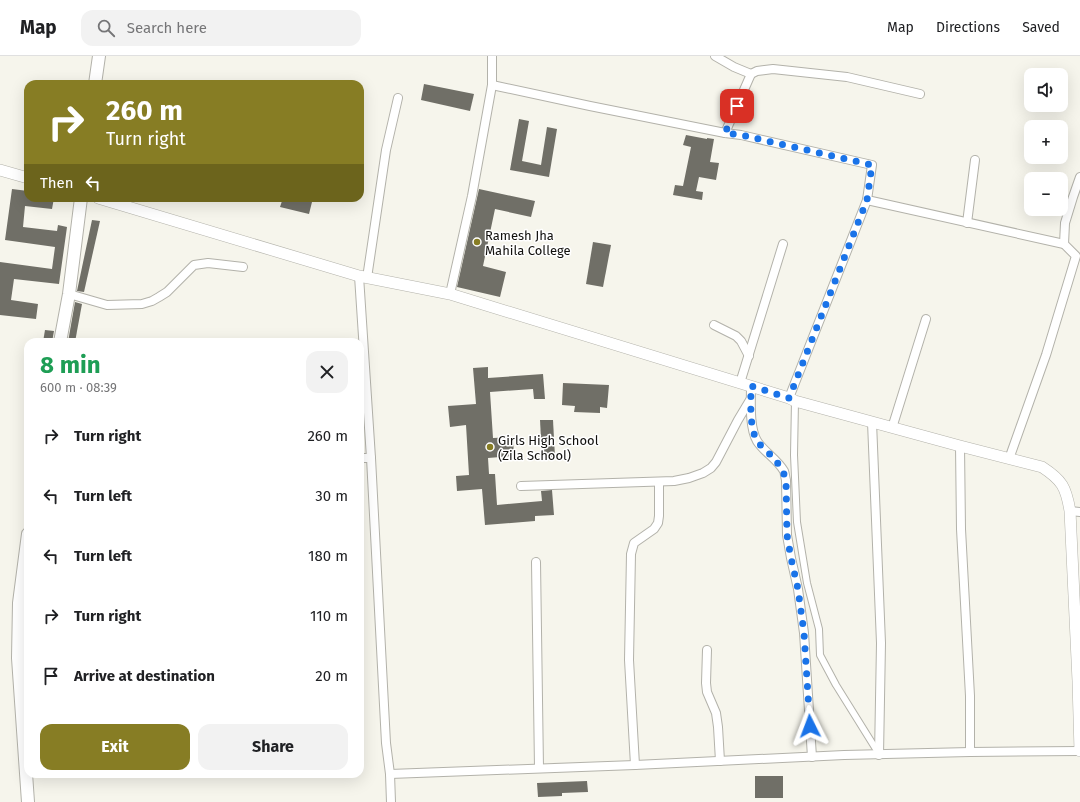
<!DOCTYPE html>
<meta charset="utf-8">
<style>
:root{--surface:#fff;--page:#f2f2f2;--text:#202124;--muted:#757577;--line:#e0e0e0;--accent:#877d24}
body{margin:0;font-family:"Fira Sans",sans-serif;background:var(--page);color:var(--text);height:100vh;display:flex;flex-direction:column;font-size:15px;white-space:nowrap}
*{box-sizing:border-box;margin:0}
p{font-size:13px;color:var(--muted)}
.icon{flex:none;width:22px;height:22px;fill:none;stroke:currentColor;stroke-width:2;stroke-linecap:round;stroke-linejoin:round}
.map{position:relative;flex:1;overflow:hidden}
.drawer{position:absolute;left:24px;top:282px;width:340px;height:440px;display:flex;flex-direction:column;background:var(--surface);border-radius:12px;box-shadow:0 4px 16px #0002}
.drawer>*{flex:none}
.hud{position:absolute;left:24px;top:24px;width:340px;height:122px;border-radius:12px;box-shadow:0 4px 16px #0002;background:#877d24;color:#fff;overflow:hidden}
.fabs{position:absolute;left:1024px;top:12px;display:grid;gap:8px}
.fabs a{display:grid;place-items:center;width:44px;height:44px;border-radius:8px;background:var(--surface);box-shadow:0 4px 16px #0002;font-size:20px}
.pin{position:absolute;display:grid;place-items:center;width:34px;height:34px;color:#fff;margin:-17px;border-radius:8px;box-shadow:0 2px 6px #0006}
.me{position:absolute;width:44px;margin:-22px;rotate:357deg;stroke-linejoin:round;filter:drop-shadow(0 0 3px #0008)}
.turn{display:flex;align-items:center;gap:14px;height:84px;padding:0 16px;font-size:18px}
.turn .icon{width:52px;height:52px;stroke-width:2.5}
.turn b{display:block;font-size:28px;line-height:34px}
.then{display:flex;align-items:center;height:38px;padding:0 16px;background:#0003;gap:8px;font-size:15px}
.round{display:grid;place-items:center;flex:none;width:42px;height:42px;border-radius:12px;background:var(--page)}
.headline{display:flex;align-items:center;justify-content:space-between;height:68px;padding:0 16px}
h1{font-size:24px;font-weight:700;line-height:30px;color:#1e9e55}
.cta{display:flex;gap:8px;margin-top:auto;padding:8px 16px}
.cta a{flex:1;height:46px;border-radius:12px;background:var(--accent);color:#fff;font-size:16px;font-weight:700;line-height:46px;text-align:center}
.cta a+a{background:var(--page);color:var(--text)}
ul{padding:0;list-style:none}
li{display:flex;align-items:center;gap:12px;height:60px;padding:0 16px}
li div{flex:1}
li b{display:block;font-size:15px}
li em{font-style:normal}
header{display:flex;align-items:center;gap:24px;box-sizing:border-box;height:56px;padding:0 20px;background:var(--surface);border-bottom:1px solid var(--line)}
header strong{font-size:19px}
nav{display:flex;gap:22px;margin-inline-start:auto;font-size:14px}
.search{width:280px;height:36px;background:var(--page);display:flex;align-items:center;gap:10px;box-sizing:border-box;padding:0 14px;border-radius:12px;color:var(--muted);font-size:15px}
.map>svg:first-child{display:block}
.building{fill:#706f67}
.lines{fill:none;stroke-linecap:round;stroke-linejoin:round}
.pedestrian-casing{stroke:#b3b2aa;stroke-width:8}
.minor-casing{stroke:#b3b2aa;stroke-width:10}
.tertiary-casing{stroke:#b3b2aa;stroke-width:12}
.secondary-casing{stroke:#b3b2aa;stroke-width:14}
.pedestrian{stroke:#fff;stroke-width:6}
.minor{stroke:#fff;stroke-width:8}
.tertiary{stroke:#fff;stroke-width:11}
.secondary{stroke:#fff;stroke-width:12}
.route{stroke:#1a73e8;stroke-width:7;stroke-dasharray:0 12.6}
.poi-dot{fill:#877d24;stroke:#fff;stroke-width:1.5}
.labels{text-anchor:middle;stroke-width:3;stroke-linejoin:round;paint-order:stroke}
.poi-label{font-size:13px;fill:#12110e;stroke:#fff;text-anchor:start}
</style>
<header>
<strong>Map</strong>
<div class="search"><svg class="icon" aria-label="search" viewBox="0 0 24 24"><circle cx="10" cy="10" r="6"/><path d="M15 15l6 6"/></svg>Search here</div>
<nav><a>Map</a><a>Directions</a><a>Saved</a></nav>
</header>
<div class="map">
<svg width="1080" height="746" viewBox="0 0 1080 746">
<rect width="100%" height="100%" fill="#f6f5ec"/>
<g class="building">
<path d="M424,28L474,38L470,55L421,44Z"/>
<path d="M519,63L529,65L522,105L541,109L547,71L557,73L549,121L510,114Z"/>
<path d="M686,79L707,83V82L714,83L710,106L719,107L716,124L699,121L696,135L703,136L702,144L673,139L675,129L683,130L691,91L683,89Z"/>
<path d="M12,133L28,135V142H54L52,153L25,150L23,171L57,175L58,169L67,171L59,228L14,223L11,244L38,248L36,263L0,259V206L52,213L55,191L5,184Z"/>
<path d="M479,133L535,145L531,161L495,153L483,210L506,216L500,241L457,231Z"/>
<path d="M283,142H313L309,158L280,151Z"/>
<path d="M92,164L100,165L84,236L77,235Z"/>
<path d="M593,186L611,189L603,231L586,228Z"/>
<path d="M75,246L82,248L75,286H68Z"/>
<path d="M45,274L54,275L52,286H43Z"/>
<path d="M488,311V322L543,318L545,343H534L533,333L490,336L493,382L513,381L514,400L488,402L489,418H495L497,449L542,445L541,435L552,434L554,459L535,460V465L485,469L482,433L457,435L456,420L469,419L466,369L450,371L448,350L476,348L473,312Z"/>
<path d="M563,327L609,329L607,352L600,351V357L574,356L575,350L562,349Z"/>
<path d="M540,364H553L555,401L542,402Z"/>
<rect x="755" y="720" width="28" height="22"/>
<path d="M587,725L588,736L562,737V740L538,741L537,727Z"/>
</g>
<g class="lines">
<g class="pedestrian-casing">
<path id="pedestrian" d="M795,345L794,399L797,466L807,527L819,573L820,599L836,629L879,698"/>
</g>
<g class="minor-casing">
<g id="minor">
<path d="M715,0L734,11L751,18"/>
<path d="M492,29L590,50L725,77L741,79L872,109L867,144L789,342"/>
<path d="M725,77L751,18L757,15L773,13L847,21L920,38"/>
<path d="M867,144L1064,188"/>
<path d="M967,167L975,104"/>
<path d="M359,220L371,402L386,687L390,718L391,746"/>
<path d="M367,222L386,94L398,42"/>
<path d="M69,238L107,249L142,248L152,245L159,241L167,236L194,209L208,207L243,211"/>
<path d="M450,238L472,140L492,29V0"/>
<path d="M714,269L736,280L741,285L749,300"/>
<path d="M740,327L783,188"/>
<path d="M751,330C751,345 749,371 757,385C764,396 777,403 784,415C785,417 785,421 786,424L787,479L791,502L798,533L804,577L812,701"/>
<path d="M872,366L881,587L879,699"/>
<path d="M892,372L926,263"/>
<path d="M960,390L961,473L970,640V696"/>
<path d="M360,402H371"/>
<path d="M1009,403L1046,299L1076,200L1064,188L1065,167L1073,141L1080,121"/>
<path d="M521,430L674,425L689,422L703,417L711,412L716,406L738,364L750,344"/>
<path d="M1070,455L1080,456"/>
<path d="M536,506L539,712"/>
<path d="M707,594L706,627L707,636L716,657L718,671L720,705"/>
<path d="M635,709L629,604L631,498L634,487L654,473L658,467L659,460V426"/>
<path d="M390,718L635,709L844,699L970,696L1080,695"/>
</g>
</g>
<g class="tertiary-casing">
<g id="tertiary">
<path d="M0,114L28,122"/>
<path d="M98,142L359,220L450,238L789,342L795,345L960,390L1042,411C1062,424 1066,431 1070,455L1078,625L1080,695"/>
</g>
</g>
<g class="secondary-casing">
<g id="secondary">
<path d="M95,28L99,0"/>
<path d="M60,286L69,238L81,142"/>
<path d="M28,746L18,602L19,547L28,478"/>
</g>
</g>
<use href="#pedestrian" class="pedestrian"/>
<use href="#minor" class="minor"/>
<use href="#tertiary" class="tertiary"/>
<use href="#secondary" class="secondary"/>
</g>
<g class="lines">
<path class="route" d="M737,50L725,77L741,79L872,109L867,144L789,342L751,330C751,346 749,370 757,385C759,388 763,391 766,394C775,404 782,410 786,424L787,479L791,502L798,533L804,577L810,670"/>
</g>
<g class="poi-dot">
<circle cx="477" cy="186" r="4"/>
<circle cx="490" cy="391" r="4"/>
</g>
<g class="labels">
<g class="poi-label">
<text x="485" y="184">Ramesh Jha<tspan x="485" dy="15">Mahila College</tspan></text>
<text x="498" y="389">Girls High School<tspan x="498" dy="15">(Zila School)</tspan></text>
</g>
</g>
</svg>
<div class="fabs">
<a><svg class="icon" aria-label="sound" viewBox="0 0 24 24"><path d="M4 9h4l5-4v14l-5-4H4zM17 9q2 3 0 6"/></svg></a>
<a>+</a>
<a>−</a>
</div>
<div class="pin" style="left:737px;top:50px;background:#d93025"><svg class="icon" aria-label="arrive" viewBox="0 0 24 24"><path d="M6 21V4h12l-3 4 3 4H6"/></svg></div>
<svg class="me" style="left:810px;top:670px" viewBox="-20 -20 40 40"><path d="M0-17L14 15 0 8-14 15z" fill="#1a73e8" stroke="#fff" stroke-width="4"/></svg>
<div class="hud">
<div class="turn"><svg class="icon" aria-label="right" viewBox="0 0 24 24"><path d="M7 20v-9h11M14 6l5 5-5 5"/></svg><div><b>260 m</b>Turn right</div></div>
<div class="then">Then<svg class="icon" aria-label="left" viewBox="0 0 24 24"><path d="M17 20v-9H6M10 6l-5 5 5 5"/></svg></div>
</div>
<section class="drawer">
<div class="headline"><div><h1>8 min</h1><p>600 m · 08:39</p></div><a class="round"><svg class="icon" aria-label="close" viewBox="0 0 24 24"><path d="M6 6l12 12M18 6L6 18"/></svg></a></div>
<ul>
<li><svg class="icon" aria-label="right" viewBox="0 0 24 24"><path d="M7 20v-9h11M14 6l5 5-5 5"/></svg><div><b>Turn right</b></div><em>260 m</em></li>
<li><svg class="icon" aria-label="left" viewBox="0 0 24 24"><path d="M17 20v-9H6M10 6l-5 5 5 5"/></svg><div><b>Turn left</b></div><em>30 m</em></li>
<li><svg class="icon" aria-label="left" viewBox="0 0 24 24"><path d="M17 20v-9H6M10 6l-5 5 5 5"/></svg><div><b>Turn left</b></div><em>180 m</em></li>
<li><svg class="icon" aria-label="right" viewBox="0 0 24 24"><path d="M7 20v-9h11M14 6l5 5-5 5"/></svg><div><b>Turn right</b></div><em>110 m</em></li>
<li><svg class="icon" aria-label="arrive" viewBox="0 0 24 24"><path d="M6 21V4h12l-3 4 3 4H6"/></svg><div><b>Arrive at destination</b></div><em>20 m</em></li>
</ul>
<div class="cta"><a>Exit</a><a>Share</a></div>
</section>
</div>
